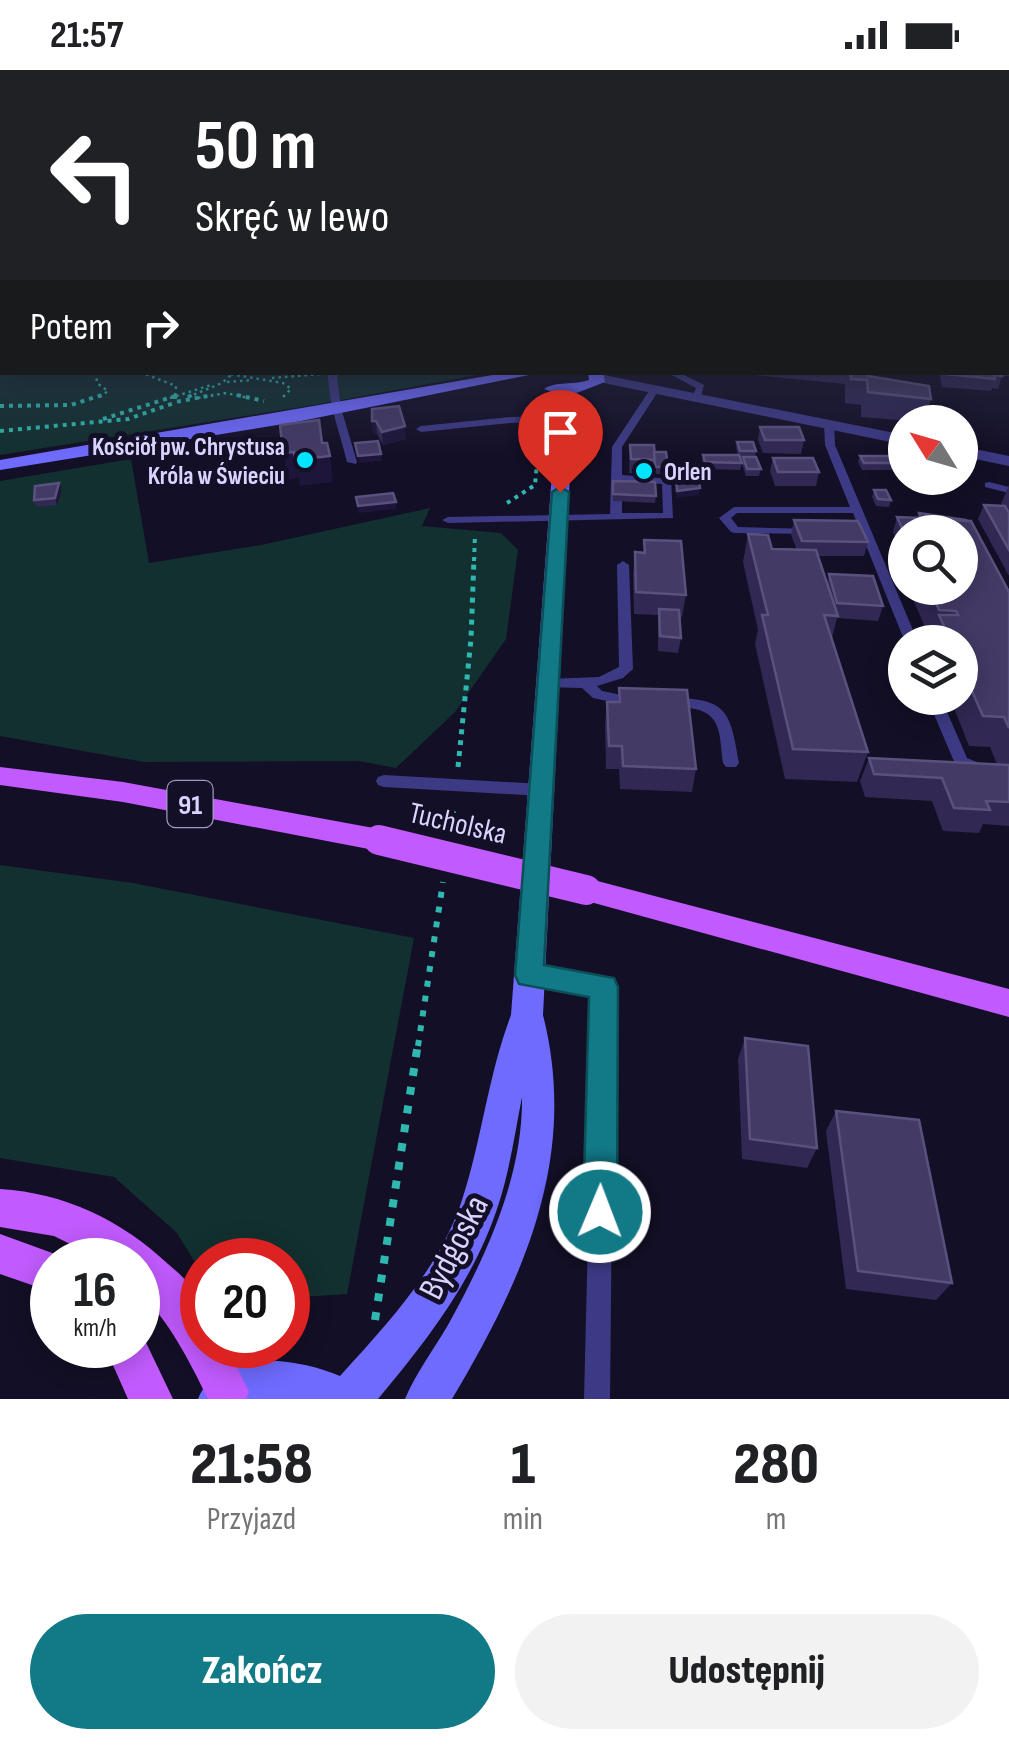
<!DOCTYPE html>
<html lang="pl">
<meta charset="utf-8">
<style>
:root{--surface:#fff;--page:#f2f2f2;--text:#202124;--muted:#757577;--accent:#127987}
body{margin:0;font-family:"Sofia Sans Condensed",sans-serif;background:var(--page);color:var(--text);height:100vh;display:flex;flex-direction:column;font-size:38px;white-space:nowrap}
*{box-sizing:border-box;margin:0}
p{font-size:32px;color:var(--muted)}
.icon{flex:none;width:55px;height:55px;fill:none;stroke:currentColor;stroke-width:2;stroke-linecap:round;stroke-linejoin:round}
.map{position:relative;height:1329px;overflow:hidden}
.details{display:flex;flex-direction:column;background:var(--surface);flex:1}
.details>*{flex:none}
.top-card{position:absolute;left:0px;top:0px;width:1010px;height:305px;box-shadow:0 5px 25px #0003;background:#202124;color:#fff;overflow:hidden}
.needle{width:65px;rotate:307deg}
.buttons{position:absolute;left:888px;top:335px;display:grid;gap:20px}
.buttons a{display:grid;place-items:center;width:90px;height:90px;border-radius:50%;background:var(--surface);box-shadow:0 5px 25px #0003;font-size:50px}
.speed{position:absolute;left:30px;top:1168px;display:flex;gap:20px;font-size:50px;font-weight:700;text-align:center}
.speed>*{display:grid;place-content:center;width:130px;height:130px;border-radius:50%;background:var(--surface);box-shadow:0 5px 25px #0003;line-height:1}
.speed small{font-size:25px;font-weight:400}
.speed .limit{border:15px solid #d22;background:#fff;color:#111}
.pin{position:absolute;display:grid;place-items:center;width:85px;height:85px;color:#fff;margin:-102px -42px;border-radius:50% 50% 50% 0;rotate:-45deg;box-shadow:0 0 10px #0007}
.pin .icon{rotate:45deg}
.me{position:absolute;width:110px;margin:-55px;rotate:1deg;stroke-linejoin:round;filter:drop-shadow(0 0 8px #0008)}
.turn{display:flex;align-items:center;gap:35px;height:210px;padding:0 30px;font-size:45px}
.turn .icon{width:130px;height:130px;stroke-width:2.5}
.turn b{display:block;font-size:70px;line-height:85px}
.then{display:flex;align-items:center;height:95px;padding:0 30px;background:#0003;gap:20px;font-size:38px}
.eta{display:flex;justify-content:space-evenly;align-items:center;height:170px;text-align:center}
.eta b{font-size:60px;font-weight:800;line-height:70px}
.action{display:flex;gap:20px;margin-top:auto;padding:20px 30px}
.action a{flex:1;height:115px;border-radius:60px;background:var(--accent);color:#fff;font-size:40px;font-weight:800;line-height:115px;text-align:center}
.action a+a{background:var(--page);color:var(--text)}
.status{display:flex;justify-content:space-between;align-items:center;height:70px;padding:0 50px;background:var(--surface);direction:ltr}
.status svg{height:28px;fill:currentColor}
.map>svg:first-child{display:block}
.green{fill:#12302f}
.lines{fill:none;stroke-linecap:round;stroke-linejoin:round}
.path-far4{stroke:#2fb8b0;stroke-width:2.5;stroke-dasharray:2.5 4;stroke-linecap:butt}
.path-far3{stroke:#2fb8b0;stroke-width:4;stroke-dasharray:4 5;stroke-linecap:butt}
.path-far2{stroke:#2fb8b0;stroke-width:5;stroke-dasharray:5 6;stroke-linecap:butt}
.path-far1{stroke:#2fb8b0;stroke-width:6;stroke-dasharray:6 9;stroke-linecap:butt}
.path{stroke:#2fb8b0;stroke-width:8;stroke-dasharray:8 11;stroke-linecap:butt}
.lane{fill:#3d3a85;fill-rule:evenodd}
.street{fill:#3d3a85;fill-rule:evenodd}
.secondary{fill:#6f6bff;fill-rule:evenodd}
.primary{fill:#c25bff;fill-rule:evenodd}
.primary-bridge{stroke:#c25bff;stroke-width:30}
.wall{fill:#312854}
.shaded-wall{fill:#1d163a}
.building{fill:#433a66;stroke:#5a527e;stroke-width:2.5}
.route{fill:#127987;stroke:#0c4f58;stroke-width:2.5}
.poi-dot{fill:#00e5ff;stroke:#130f26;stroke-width:4}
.labels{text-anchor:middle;stroke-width:10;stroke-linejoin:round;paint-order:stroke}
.far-poi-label{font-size:25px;font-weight:bold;fill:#d9d4ff;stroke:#130f26;text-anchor:end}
.shield{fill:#130f26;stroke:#9e99be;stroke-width:2.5}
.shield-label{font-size:28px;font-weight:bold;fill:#d9d4ff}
.street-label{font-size:30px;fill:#d9d4ff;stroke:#130f26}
.near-street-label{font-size:35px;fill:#d9d4ff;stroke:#130f26}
</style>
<div class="status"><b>21:57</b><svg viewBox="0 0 49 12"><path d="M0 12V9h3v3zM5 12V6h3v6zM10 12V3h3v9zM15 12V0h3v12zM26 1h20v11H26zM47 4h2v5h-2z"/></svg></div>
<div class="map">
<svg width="1009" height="1329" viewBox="0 0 1009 1329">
<rect width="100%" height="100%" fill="#130f26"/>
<g class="green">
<path d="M0,201L2,302L487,303L320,334L0,385Z"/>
<path d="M131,389L149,493L261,475L430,438L422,456L501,463L518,480L506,569L455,642L396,698L359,691L144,692L0,666V411Z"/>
<path d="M0,795L133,813L414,868L347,1224L288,1228V1190H202V1204L177,1163L114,1107L0,1088Z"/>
</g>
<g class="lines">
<g class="path-far4">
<path d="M96,302L97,313L108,321L98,328"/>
<path d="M140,302L176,316L175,328"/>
<path d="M218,302L283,313L291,319L283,327"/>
<path d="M272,308L321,304"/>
<path d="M227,312L251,310"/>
<path d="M188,327L222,313L231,305"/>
<path d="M170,328L211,315"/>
<path d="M198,328L226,323L249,328"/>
</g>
<g class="path-far3">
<path d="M175,325V332L213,325"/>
<path d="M237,325L264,331"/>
<path d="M188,327L192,325"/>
<path d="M0,336L71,335L102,325"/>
<path d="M103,349L178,325"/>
<path d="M0,361L128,349L174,333"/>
<path d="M507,433L535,415L540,360"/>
<path d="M474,491L475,464"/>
</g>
<path class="path-far2" d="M458,697L471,569L474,488"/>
<g class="path-far1">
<path d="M451,762L454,733"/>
<path d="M418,976L443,812"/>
</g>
<path class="path" d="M375,1250L418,973"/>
<g class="lane">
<path d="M330,302H340L337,307L341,338L357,392L356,394L347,392C340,363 329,336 328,306Z"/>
<path d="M666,302H678L704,315L700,330L692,328L696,318Z"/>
<path d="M651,318L659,320L622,377V405L671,409L673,448L448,453L442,450L448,447L610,444L612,377ZM622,411L662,414L663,443H622Z"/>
<path d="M564,346L567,347V351L511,353L421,362L416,359L421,356L511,347Z"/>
<path d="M829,351L834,354L835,375L918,572H905L853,443H737L731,448L738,457L814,459L816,461L810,464L735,463L731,462L719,448L734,437H850L825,375L824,354Z"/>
<path d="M989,412L1009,417V423L985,417V413Z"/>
<path d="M623,491L629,495L633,599L623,608L597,616L602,621L641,629L643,632L641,635L636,637L593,628L582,618L543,617L541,614L543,611L548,609L599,607L619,597L617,495Z"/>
<path d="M669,628C727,628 730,640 739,693L736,697H726L723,693C719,665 723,642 689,638C680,637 672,638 664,636L662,633Z"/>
<path d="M927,628H941L967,688L1009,705V717L956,696Z"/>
<path d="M384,705L542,714L548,716L550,720L548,724L542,726L384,717L378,715L376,711L378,707Z"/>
<path d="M529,897L604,909L611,911L614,917L610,1329H584L594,924L522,911L519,905L522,899Z"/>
</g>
<g class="street">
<path d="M599,304L905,365V375L594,311V305Z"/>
<path d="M960,376L1009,386V396L960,386Z"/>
</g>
<g class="secondary">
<path d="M510,302H544L296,352L0,400V390Z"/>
<path d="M588,302H603L605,312L574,324L543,945C579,1087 524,1208 452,1329H405C416,1303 434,1279 448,1255C486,1186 523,1107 522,1027C515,1062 510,1099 499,1133C475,1209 428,1269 378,1329H198C220,1276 298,1288 340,1306C387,1254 440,1198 462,1130C482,1069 488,1005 511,945L558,324L544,319C555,311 575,315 589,310Z"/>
</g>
<g class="primary">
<path d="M0,697L123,712L379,759L389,762L393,770L389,778L379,781L123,732L0,715Z"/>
<path d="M586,808L1009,919V947L576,828L571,820L576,812Z"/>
<path d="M0,1119C65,1123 121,1150 168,1194C180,1204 198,1220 202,1236C206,1247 202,1264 202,1275H226L249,1322L246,1329H208C189,1290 169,1251 138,1220V1190H102L54,1166L0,1157Z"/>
<path d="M0,1164L66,1188L52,1190V1222L0,1204Z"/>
<path d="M138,1259L140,1260L173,1329H128L104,1275H138Z"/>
</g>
<path class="primary-bridge" d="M379,770L586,820"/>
</g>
<g class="wall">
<path d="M1008,248H1009V306H1002L998,319L992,318L991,321L942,317L939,302H1008Z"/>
<path d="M725,302H872L871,306L931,329L923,352L861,347V335L845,333V314Z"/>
<path d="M372,339L406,369L383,375L377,364H373Z"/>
<path d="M760,357L804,370L801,384L763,383L758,370Z"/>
<path d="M737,372L756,381L755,387L761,399L759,406H746L742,394L743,388H740L742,393L740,400L704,399L702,392L703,385H738L736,378Z"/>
<path d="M630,375L654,382L668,397L667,404H654V399L653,403H629Z"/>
<path d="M860,386L905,393L903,400H862L858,392Z"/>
<path d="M773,388L819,402L816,416H775L770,401Z"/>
<path d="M613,411L656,426L655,433L613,431Z"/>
<path d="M59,413L62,420L57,435L37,437L34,430Z"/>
<path d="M1009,415V506L978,449L984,435L1003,436L1001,434Z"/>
<path d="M874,420L891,430L889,437L876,436L872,427Z"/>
<path d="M919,443L971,451L1009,522V756L983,754L979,763L943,761L932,731L865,727L860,711L869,688L997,694L990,677L969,676L950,628H960V572H928L930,569L909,520L910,518H960V462H905V474H898L893,462L897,447L917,448Z"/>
<path d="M794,450L868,472L864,486H818L827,513L829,504L883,536L878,551L837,548L832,568L868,682L857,712L785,709L755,574L758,560L743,492L748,464L772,479L797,480L791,465Z"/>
<path d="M644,470L686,525L682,547L679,546L681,568L678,583L658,581V545L634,544L633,504L635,482L643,483Z"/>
<path d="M619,618L696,699L692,722L620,719L619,699H606L605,655L607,632H618Z"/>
<path d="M745,968L817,1078L807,1098L742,1089L738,989Z"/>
<path d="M836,1041L952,1213L936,1230L846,1219L826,1061Z"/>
</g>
<g class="shaded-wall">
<path d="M372,351H376L377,364H373Z"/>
<path d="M405,356L406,369L383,375L382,362Z"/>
<path d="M294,382L298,408L288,410L283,383Z"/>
<path d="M381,384L382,391L359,393L358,386Z"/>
<path d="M330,386L333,412L300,416L295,390Z"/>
<path d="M59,413L62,420L57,435L55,428Z"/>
<path d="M700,418L699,425L676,428L677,421Z"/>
<path d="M396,432V439L358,443V436Z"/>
</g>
<g class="building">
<path d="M1008,268H1009V294L1008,293Z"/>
<path d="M851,302H868V306L929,316L931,329L868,322L867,310L851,309Z"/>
<path d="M946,302H1001L1002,306L994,305L995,309L946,304Z"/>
<path d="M399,336L405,356L382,362L376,351H372V339Z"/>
<path d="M319,350L322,373H327L330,386L295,390L294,382L283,383L280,355Z"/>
<path d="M760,357H799L804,370H765Z"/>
<path d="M378,371L381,384L358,386L355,373Z"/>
<path d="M737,372H753L756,381H740Z"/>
<path d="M630,375H654L655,390L631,389Z"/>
<path d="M654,382H666L668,397H655Z"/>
<path d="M703,385H739L742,393L705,392Z"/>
<path d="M860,386H901L905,393H864Z"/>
<path d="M743,387H756L761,399H747Z"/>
<path d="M773,388H813L819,402H778Z"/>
<path d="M676,406L699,409L700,418L677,421Z"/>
<path d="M613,411L655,412L656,426L613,424Z"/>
<path d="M59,413L55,428L34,430L35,416Z"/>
<path d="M874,420H886L891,430L878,429Z"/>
<path d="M393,423L396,432L358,436L356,427Z"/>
<path d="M984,435L1005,436L1009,443V480Z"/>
<path d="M919,443L966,450V451L914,449L910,460H903L897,447L921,448Z"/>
<path d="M914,449L971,451L1009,522V658L1004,647L983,646L960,594V572H951L939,545H958L956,541L939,540L930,518H960V462H920Z"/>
<path d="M794,450L858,451L868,472L802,471Z"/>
<path d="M748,464L768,465L772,479L816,480L838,546L824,545L868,682L793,679L762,545H768Z"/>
<path d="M644,470L681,471L686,525L636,522L635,482L645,483Z"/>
<path d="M829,504L873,506L883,536L837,533Z"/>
<path d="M659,539L679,540L681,568L660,566Z"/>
<path d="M619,618L687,620L696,699L623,696L622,676H609L607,632H620Z"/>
<path d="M869,688L1009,695V732L986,731L990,740L954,738L942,708L874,704Z"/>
<path d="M745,968L808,976L817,1078L750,1069Z"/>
<path d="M836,1041L919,1050L952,1213L858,1201Z"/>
</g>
<linearGradient id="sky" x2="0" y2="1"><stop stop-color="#0a0815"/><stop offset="0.52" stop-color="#333752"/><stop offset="1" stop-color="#333752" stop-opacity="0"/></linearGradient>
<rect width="1009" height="387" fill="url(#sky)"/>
<path class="route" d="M560,417L569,422L544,895L614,908L618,917L617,1142L612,1154L600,1159L588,1154L583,1142L589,927L519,914L515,905L552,422Z"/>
<g class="poi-dot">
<circle cx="305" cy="390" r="10"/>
<circle cx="644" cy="401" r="10"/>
</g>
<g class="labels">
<g class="far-poi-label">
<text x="285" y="385">Kościół pw. Chrystusa<tspan x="285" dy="29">Króla w Świeciu</tspan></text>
<text x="664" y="410" text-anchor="start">Orlen</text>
</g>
<rect class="shield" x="167.5" y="711" width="45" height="46" rx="8"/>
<g class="shield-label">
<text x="190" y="744">91</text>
</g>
<g class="street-label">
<text transform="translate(458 753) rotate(13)" y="10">Tucholska</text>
</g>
<g class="near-street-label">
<text transform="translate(453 1177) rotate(-63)" y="12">Bydgoska</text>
</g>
</g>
</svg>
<div class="buttons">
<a><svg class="needle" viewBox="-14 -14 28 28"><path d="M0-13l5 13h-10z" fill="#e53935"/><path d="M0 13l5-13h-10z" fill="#757577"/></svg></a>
<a><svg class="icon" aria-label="search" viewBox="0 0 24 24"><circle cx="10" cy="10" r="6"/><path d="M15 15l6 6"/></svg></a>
<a><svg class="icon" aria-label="layers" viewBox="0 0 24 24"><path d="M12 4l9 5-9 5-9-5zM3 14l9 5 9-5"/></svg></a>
</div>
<div class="speed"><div>16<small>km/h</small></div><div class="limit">20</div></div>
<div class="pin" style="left:560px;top:422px;background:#d93025"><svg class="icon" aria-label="arrive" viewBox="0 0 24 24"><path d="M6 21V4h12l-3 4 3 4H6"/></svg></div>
<svg class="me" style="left:600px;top:1142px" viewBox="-20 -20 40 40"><circle r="17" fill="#127987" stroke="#fff" stroke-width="3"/><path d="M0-11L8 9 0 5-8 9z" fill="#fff"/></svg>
<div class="top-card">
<div class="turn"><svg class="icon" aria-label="left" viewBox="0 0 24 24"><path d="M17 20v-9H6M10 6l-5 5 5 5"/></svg><div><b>50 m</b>Skręć w lewo</div></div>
<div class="then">Potem<svg class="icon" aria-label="right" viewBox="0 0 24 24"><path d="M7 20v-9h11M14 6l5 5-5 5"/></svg></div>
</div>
</div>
<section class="details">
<div class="eta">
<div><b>21:58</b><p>Przyjazd</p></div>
<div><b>1</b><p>min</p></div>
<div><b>280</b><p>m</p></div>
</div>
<div class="action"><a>Zakończ</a><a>Udostępnij</a></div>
</section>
